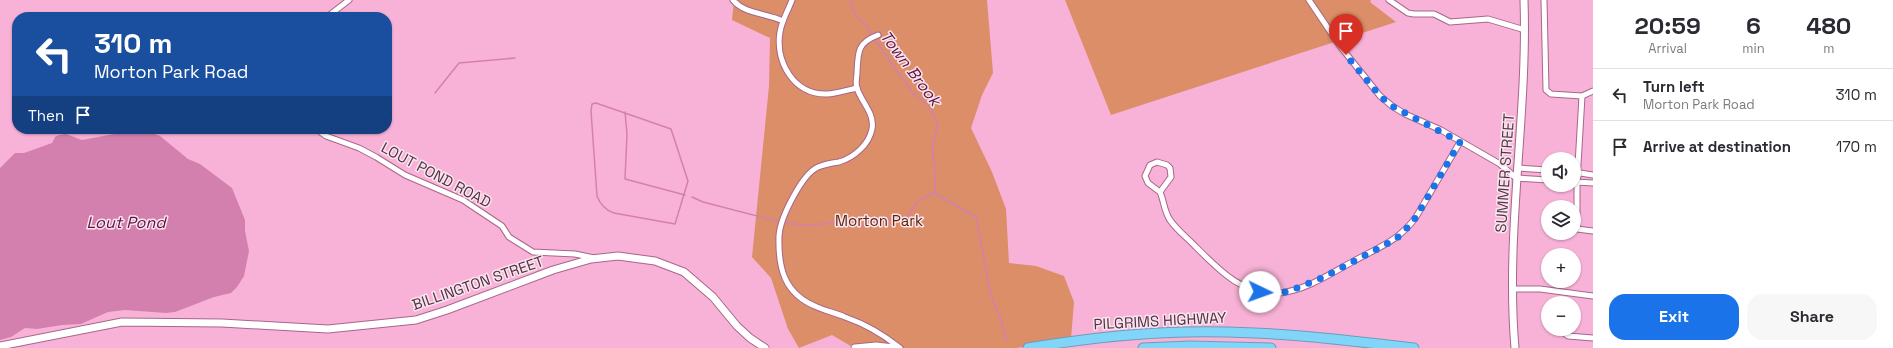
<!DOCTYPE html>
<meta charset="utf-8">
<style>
:root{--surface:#fff;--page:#f7f7f7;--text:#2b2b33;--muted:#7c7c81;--line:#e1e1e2;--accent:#1a73e8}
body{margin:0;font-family:"Space Grotesk",sans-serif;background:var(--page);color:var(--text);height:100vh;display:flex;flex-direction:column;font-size:15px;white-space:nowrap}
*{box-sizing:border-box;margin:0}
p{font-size:13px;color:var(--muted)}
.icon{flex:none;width:22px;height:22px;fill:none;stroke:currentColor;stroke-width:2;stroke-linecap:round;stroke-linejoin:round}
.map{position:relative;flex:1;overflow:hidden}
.drawer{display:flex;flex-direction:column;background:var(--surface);width:300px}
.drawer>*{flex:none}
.banner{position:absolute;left:12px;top:12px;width:380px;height:122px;border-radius:16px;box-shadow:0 1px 3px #0004;background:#1a4fa0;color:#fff;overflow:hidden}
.tools{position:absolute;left:1541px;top:152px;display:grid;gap:8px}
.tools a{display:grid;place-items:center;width:40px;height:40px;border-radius:50%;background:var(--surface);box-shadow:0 1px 3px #0004;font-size:20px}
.pin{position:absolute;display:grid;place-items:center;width:34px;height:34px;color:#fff;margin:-41px -17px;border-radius:50% 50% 50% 0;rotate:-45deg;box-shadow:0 0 4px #0007}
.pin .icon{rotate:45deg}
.me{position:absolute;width:44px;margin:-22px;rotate:93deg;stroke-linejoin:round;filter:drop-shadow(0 0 3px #0008)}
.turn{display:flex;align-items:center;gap:14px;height:84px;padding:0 16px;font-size:18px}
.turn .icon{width:52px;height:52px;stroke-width:2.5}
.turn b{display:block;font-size:28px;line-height:34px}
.then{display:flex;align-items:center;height:38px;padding:0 16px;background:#0003;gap:8px;font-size:15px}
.eta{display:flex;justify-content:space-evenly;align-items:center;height:68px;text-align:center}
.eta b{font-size:24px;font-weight:700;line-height:28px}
.action{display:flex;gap:8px;margin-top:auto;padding:8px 16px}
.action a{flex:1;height:46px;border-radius:16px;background:var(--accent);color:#fff;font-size:16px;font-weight:700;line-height:46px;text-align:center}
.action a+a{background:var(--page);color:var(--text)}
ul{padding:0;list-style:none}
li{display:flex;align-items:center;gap:12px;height:52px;padding:0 16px;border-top:1px solid var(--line)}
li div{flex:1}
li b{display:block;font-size:15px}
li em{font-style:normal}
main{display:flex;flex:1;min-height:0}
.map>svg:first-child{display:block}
.green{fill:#db8e68}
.water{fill:#d380ae}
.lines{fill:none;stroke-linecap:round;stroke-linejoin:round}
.stream{stroke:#d380ae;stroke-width:1.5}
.street-casing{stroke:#a7668a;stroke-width:7}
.secondary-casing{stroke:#a7668a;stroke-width:9}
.highway-casing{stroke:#6f9cb8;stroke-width:11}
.street{stroke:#fff;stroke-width:5}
.secondary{stroke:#fff;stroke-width:7}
.highway{stroke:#80d5f8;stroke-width:9}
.route{stroke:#1a73e8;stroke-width:7;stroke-dasharray:0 12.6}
.labels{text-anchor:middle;stroke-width:3;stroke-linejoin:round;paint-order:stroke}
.street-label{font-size:15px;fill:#4f3342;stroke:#fbe4ef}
.park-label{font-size:15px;fill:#5c2708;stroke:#fbe4ef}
.water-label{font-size:16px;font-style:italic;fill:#5c1342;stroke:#fbe4ef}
</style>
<main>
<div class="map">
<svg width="1593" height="348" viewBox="0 0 1593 348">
<rect width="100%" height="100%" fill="#f9b2d7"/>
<g class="green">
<path d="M734,0H987L993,73L982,95L971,128L992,172L1006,209L1009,263L1036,266L1064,276L1074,302L1071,339L1016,348H854L832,335L799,348L788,329L771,278L752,257L769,86L770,38L732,20Z"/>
<path d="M1065,0H1371L1370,2L1396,22L1111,115Z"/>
</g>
<path class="water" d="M141,129L160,136L188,159L200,164L232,188L245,220V231L249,251L244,276L237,287L231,293L214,297L175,312L166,313L125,310L108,312L81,324L62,325L37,329L25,328L11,337L0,340V168L15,153H24L52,143L55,137L59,135L66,134L82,140Z"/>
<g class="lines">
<g class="stream">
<path d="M850,0L854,13L866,25L872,35"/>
<path d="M874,38L912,92L928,106L938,124L932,148L936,176L934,193L976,217L991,296L1002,322L1007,341"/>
<path d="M435,93L459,63L515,58"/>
<path d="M596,103L671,129L688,181L675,224L614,213C605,210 600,204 597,196L591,111L592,104Z"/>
<path d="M625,112L627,134L625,179L685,195"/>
<path d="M692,197L703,202L780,222"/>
<path d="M784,223L805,225L838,223L862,225L892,219L906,218L920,199L934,193"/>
</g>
<g class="street-casing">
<g id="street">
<path d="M733,0C744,14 766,13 783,21"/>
<path d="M792,0C788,11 782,20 780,32C775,62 794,95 827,94C836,94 847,90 857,88"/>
<path d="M1309,0L1340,46L1380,96L1392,106L1405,114L1441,130L1500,164L1516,178L1548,180"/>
<path d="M1389,0L1408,13L1414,14H1434L1450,22L1488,19L1525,30"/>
<path d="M1544,0L1546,90L1551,94L1582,96L1593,91"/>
<path d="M327,17L349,0"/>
<path d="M878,35C857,43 858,52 857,73C857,77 855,83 857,88C861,102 875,113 872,129C869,145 853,158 839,162C832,163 825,164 818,167C802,174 780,218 779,236C778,268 784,294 817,307C826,311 836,313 845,317C865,324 884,335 900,348"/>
<path d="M1582,96L1577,182V229L1593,231"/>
<path d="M316,129L326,136L359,148L376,157L405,175L463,200L502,226L509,237L533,252L575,254L594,258"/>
<path d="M1517,168L1548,170"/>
<path d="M1574,172L1593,175"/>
<path d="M1575,182L1593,183"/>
<path d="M1160,192L1148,183L1145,176L1150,165L1157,162L1167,165L1170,168L1171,177L1160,192C1164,201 1164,211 1170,220C1176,229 1185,236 1193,244C1217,268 1243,297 1280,293C1306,290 1330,274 1352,262C1377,248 1399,241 1416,217L1460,142"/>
<path d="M1513,289H1540L1593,296"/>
<path d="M1558,329L1568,336L1593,338"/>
</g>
</g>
<g class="secondary-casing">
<g id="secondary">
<path d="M0,346L122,322L222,323L328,329L416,320L447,310L553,270L591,259L618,256L655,261L684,272L713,297L737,326L750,338L765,348"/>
<path d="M855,348L876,346L894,348"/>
<path d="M1515,348C1505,232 1528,116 1524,0"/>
</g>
</g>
<g class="highway-casing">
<g id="highway">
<path d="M1028,348C1093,337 1160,330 1227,332C1289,333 1351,341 1414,348"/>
<path d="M1143,348L1190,346L1271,348"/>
</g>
</g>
<use href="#street" class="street"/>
<use href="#secondary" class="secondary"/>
<use href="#highway" class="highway"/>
</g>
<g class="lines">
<path class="route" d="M1260,292L1272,293L1287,292L1324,277L1396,239L1409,226L1416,217L1460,142L1392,106L1380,96L1346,55"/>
</g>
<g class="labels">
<g class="street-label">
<text transform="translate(1505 173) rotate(-86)" y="5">SUMMER STREET</text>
<text transform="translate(436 175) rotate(28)" y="5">LOUT POND ROAD</text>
<text transform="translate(478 283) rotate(-19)" y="5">BILLINGTON STREET</text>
<text transform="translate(1160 321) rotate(-3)" y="5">PILGRIMS HIGHWAY</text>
</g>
<g class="park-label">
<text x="879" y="226">Morton Park</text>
</g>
<g class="water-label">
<text transform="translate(911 68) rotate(53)" y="6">Town Brook</text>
<text x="126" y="228">Lout Pond</text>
</g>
</g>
</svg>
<div class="tools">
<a><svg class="icon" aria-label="sound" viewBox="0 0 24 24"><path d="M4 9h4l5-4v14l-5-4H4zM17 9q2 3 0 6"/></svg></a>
<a><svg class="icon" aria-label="layers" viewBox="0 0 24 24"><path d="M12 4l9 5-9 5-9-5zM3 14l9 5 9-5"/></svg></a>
<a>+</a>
<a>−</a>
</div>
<div class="pin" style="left:1346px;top:55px;background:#d93025"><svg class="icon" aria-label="arrive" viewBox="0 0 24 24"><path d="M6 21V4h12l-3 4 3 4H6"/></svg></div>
<svg class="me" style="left:1260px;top:292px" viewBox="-20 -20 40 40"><circle r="19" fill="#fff"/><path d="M0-13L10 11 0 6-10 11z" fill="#1a73e8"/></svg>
<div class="banner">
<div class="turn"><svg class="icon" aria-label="left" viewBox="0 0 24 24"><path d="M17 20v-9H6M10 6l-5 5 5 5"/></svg><div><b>310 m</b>Morton Park Road</div></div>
<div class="then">Then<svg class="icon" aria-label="arrive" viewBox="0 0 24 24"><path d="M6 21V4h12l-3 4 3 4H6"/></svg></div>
</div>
</div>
<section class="drawer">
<div class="eta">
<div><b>20:59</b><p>Arrival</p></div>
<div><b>6</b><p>min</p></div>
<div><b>480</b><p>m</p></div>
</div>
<ul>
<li><svg class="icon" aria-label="left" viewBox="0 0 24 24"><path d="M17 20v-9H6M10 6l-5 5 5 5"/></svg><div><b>Turn left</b><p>Morton Park Road</p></div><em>310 m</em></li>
<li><svg class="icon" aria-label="arrive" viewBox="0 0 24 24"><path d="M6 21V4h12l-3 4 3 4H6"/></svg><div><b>Arrive at destination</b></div><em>170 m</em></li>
</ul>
<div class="action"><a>Exit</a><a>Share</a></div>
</section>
</main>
